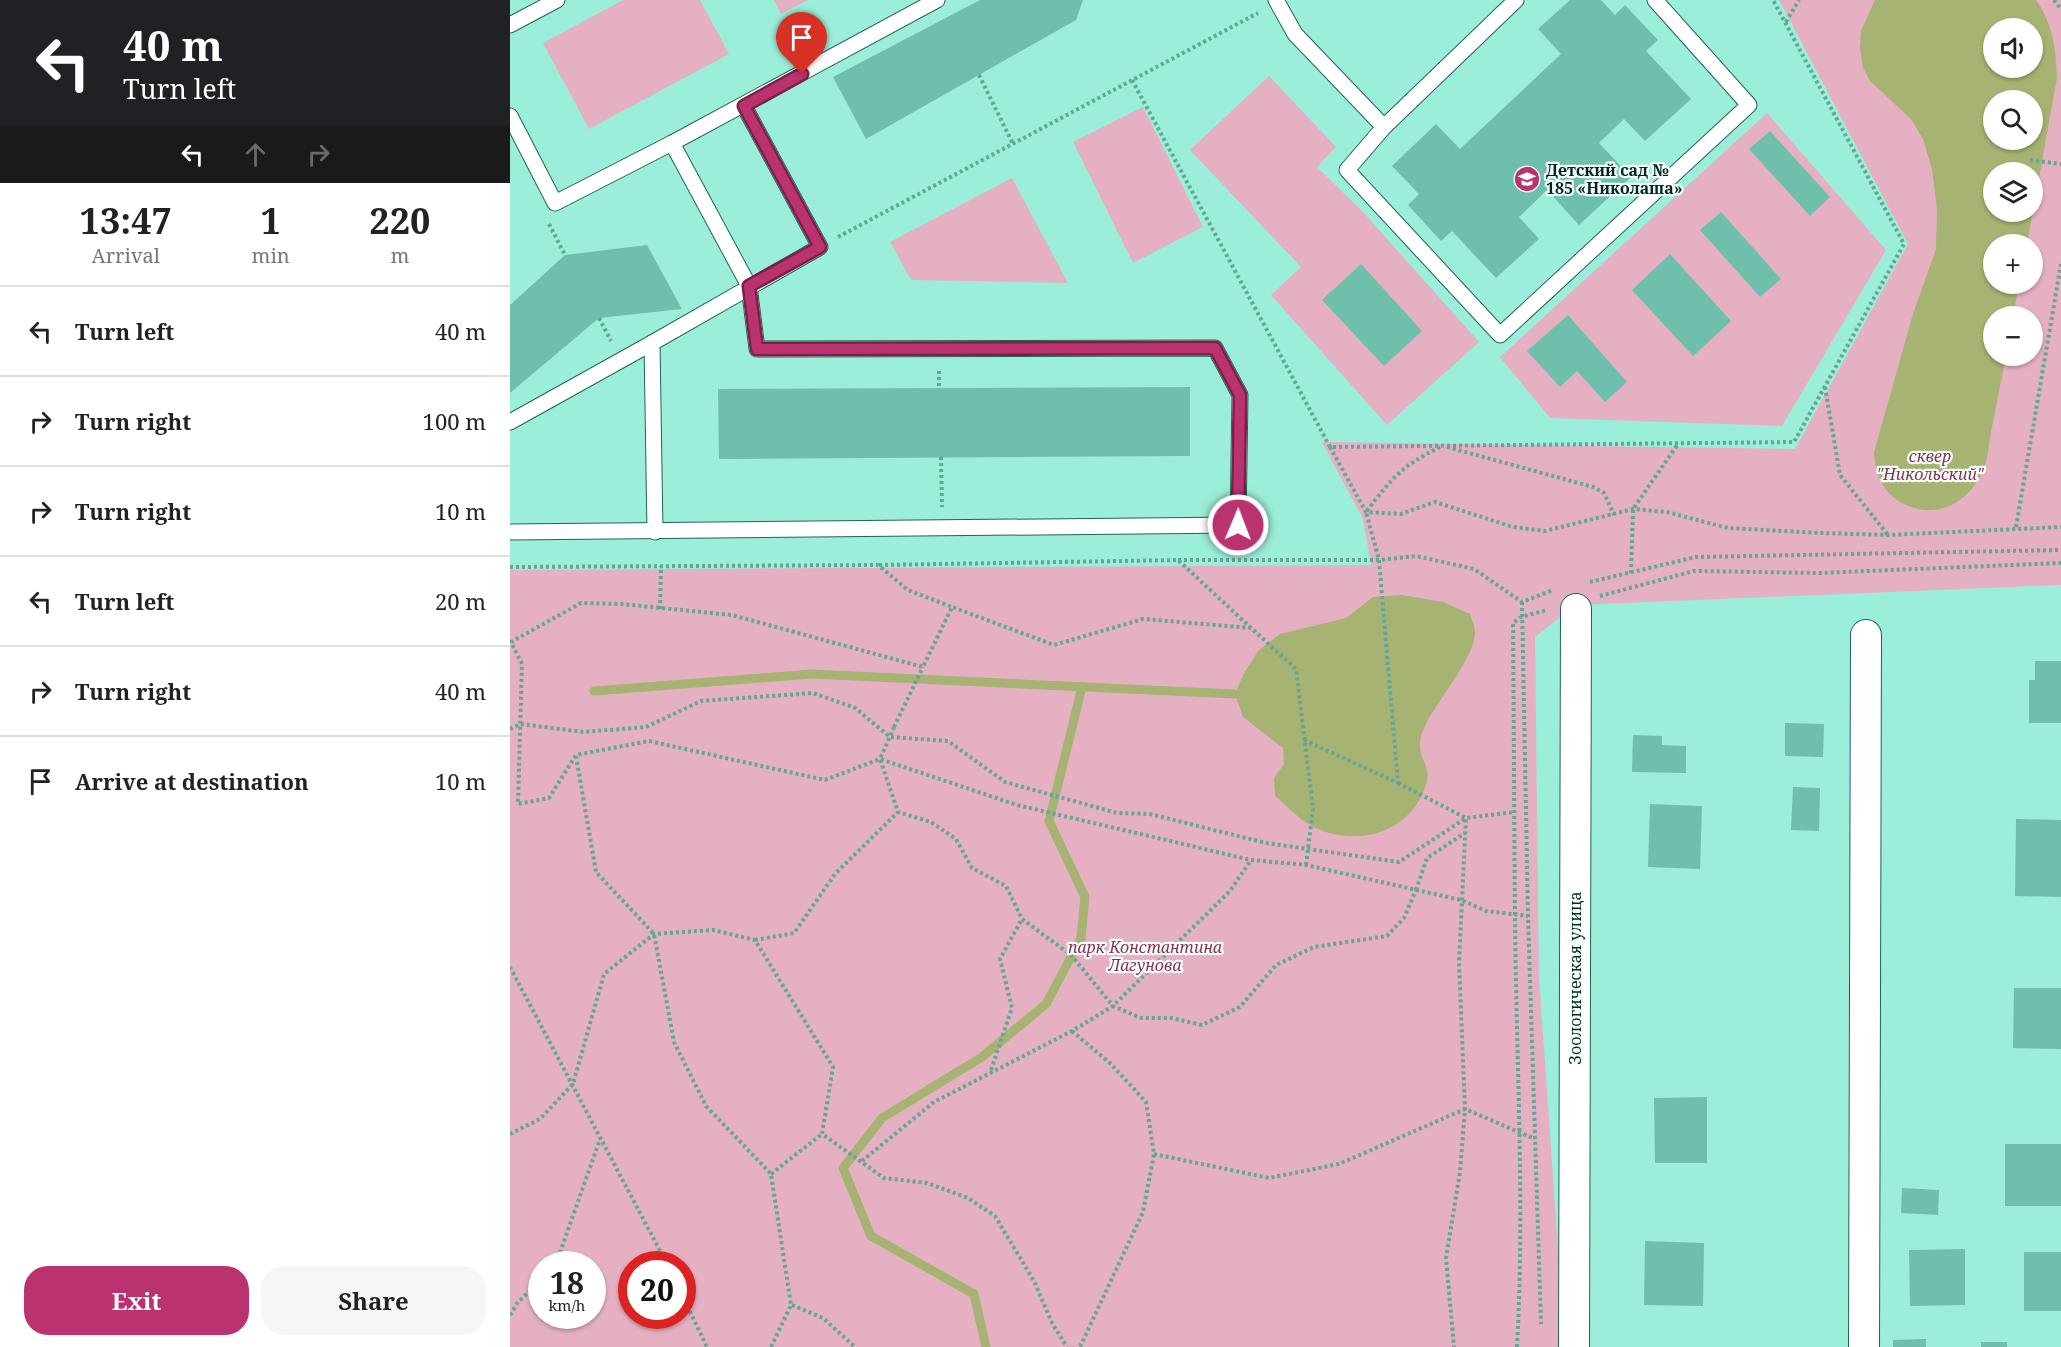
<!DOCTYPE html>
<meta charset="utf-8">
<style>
:root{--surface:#fff;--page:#f6f6f6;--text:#222;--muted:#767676;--line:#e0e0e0;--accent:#bb3270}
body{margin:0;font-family:"Noto Serif",serif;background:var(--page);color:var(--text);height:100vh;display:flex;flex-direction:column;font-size:22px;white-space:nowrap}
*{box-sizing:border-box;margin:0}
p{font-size:20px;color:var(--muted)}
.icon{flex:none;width:33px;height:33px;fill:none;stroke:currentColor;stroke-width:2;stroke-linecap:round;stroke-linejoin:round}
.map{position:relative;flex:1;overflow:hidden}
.details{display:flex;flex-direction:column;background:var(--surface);width:510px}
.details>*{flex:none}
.banner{background:#202124;color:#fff;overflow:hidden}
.buttons{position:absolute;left:1473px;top:18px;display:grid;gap:12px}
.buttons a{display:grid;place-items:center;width:60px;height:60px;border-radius:50%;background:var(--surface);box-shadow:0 2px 4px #0004;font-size:30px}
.speed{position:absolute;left:18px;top:1251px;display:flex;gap:12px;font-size:30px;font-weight:700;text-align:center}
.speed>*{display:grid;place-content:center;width:78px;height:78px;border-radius:50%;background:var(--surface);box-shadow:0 2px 4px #0004;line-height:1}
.speed small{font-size:15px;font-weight:400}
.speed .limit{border:9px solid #d22;background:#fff;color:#111}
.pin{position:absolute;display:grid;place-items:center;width:51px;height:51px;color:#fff;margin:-62px -26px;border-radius:50% 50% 50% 0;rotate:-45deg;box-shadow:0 0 6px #0007}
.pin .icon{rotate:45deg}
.me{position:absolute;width:66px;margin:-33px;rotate:1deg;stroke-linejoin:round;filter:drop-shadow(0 0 4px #0008)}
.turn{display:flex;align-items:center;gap:21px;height:126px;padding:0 24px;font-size:27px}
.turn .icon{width:78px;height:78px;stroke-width:2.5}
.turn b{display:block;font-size:42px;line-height:51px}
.lanes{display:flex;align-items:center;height:57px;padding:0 24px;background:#0003;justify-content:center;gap:30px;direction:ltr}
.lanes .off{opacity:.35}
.eta{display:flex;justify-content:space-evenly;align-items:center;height:102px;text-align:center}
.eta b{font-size:36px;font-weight:700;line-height:42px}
.button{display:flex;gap:12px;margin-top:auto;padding:12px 24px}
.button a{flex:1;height:69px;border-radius:24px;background:var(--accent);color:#fff;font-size:24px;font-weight:700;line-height:69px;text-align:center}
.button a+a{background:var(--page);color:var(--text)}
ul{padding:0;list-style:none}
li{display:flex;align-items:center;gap:18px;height:90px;padding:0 24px;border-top:2px solid var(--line)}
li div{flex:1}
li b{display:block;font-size:22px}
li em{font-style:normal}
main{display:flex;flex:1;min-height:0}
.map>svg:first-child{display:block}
.green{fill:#e5b1c2;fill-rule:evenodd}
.water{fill:#a6b372;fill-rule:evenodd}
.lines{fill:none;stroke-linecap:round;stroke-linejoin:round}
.stream{stroke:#a6b372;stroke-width:9}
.building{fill:#6ec0ad}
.service-casing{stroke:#226356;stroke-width:17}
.minor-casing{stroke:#226356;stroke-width:32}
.path{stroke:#63a696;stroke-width:4;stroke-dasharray:3 3;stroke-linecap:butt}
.service{stroke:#fff;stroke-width:15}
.minor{stroke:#fff;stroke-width:30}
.path-bridge{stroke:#63a696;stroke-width:4;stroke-dasharray:3 3;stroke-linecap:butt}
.route-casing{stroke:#7a2049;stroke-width:15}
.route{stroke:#bb3270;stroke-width:10}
.labels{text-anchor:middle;stroke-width:4.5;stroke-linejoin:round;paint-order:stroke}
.poi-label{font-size:16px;font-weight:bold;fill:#022720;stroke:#f6fefc;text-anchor:start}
.park-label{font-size:16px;font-style:italic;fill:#863455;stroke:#f6fefc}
.street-label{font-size:16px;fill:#022720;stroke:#f6fefc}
</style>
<main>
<section class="details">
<div class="banner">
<div class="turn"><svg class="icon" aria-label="left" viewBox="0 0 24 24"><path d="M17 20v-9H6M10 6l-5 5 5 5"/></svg><div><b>40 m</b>Turn left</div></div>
<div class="lanes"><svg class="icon" aria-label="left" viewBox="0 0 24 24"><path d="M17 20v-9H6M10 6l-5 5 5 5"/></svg><svg class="icon off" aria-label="ahead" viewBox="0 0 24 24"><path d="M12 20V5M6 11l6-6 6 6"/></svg><svg class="icon off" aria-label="right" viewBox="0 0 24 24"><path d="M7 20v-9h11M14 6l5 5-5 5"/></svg></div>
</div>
<div class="eta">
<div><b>13:47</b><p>Arrival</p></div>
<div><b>1</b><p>min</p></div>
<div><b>220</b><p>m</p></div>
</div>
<ul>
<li><svg class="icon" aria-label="left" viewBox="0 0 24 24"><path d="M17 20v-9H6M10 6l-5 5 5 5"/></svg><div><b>Turn left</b></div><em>40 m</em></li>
<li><svg class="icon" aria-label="right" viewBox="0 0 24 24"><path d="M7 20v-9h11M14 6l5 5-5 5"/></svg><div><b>Turn right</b></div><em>100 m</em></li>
<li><svg class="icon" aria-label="right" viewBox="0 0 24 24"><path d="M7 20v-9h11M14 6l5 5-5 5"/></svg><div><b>Turn right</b></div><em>10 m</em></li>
<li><svg class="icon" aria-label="left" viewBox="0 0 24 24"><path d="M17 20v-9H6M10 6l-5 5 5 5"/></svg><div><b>Turn left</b></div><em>20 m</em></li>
<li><svg class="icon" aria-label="right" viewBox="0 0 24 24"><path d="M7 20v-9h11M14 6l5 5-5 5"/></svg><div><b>Turn right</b></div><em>40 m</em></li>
<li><svg class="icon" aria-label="arrive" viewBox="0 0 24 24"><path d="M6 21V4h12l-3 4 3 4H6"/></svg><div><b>Arrive at destination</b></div><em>10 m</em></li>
</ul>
<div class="button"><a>Exit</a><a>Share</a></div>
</section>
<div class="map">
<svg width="1551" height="1347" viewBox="0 0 1551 1347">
<rect width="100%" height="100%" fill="#9beeda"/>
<g class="green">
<path d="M113,0H190L219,54L79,129L33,43Z"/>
<path d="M264,0H298L271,14Z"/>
<path d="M1269,0H1551V585L1066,605L1025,637L1029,977L1055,1347H0V570L861,565L853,519L812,442L1285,449L1398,244ZM1484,28H1522V68H1484ZM1484,100H1522V140H1484ZM1484,172H1522V212H1484ZM1484,244H1522V284H1484ZM1484,316H1522V356H1484ZM32,1264H82V1316H32ZM122,1264H172V1316H122Z"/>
<path d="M759,76L826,147L807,167L853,212L969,342L877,425L761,295L791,267L680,150Z"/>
<path d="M633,107L693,227L623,263L563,142Z"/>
<path d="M1257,113L1376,250L1272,426L1040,418L990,357Z"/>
<path d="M502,178L558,283L401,280L380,242Z"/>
</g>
<g class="water">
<path d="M1365,0H1526C1543,24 1546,49 1547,78L1517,244H1484V284H1509L1503,316H1484V356H1496C1491,381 1486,407 1481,432C1479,444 1478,457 1474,468C1461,501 1428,521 1394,504C1373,494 1365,474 1364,452L1403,314L1426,249L1427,210L1422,169L1413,139L1401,119L1360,81L1353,68L1350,48L1351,31ZM1484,28H1522V68H1484ZM1484,100H1522V140H1484ZM1484,172H1522V212H1484Z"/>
<path d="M892,595L933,602L960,614C962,620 965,626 965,632C966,656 926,702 916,724C900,755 921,760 917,780C905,833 845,850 800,825C787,818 776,805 765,796L764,778L774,764L773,748L733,717L725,694L733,675L748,651L770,634L836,618L863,597Z"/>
</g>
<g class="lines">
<g class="stream">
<path d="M84,691L302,674L725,694"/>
<path d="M476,1347L464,1294L361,1236L333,1168L372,1118L472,1057L536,1004L571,938L575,897L539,821L572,687"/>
</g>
</g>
<g class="building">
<path d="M470,0H573L566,20L356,139L323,77Z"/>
<path d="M1060,0H1091L1105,15L1115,5L1148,40L1136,51L1181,99L1135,141L1114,119L1089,143L1121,177L1069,225L1037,190L1009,217L1029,239L986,278L942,231L931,241L898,205L909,194L882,166L926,124L950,149L1051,54L1028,29Z"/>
<path d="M1260,131L1320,197L1300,216L1239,149Z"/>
<path d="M1211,212L1271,279L1250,297L1190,230Z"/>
<path d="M137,245L172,309L89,318L0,393V305L55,255Z"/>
<path d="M1160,254L1221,321L1183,356L1122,290Z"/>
<path d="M851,264L912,331L874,366L812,300Z"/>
<path d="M1058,315L1117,382L1095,402L1067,371L1050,387L1017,351Z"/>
<path d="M680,387V456L209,459L208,389Z"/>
<path d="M1525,661H1551V723H1519V680H1525Z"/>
<path d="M1275,723L1314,724L1313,757L1275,756Z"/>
<path d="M1123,735L1152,736V745L1176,746V773L1122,772Z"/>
<path d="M1283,787L1310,788L1309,831L1281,830Z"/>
<path d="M1140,804L1192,806L1190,869L1138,867Z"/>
<path d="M1506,819L1551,820V897L1505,896Z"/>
<path d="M1504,988H1551V1049L1503,1048Z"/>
<path d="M1197,1097V1163H1145L1144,1098Z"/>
<rect x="1495" y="1144" width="56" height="62"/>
<path d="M1392,1188L1429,1190L1428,1215L1391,1213Z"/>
<path d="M1135,1241L1194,1243L1193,1306L1134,1305Z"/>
<path d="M1455,1249V1305L1400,1306L1399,1250Z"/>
<rect x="1514" y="1252" width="37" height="59"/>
<path d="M1416,1339V1347H1383V1340Z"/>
<rect x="1471" y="1342" width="26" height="5"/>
</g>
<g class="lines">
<g class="service-casing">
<g id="service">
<path d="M766,0L785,34L874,127L1006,0"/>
<path d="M0,25L47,0"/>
<path d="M0,116L45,203L162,143"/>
<path d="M874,127L837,170L990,335L1239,105L1145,0"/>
<path d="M0,422L142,343"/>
<path d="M0,532L728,525L730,395L705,348L247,349L239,286L162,143L427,0"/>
<path d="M145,532L142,343L310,247L234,106"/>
</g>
</g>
<g class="minor-casing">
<g id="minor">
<path d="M1064,1347L1066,609"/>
<path d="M1354,1347L1356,635"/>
</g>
</g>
<g class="path">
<path d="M1544,0L1551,9"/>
<path d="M1276,22L1289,0"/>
<path d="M469,75L503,144"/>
<path d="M622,80L820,447L1284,442L1394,244L1263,0"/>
<path d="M1520,160L1551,164"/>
<path d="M39,224L55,255"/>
<path d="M328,237L748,13"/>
<path d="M89,318L101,341"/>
<path d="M429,371V388"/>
<path d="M1315,387L1330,475L1378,535"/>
<path d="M820,447L856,512L891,514L925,502L1003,527L1035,531L1123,509L1157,512L1218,528L1311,533L1378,535L1551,527"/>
<path d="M937,447L1083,487L1094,493L1104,515"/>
<path d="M431,457L432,507"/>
<path d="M1506,527L1551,264"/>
<path d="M668,560H869L906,556L964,569L1012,602L1043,590"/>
<path d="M369,565L668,560L740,627"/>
<path d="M0,567L368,565L398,590L442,607"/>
<path d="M1121,573L1123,509L1168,444"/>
<path d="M1080,582L1186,557L1551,550"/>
<path d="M1090,596L1184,571L1309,573L1551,563"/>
<path d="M1012,602L1018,916L1031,1324"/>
<path d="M150,609L151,566"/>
<path d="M384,727L413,667"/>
<path d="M0,729L10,724L74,732L136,727L191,701L303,693L345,708L380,737L438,741L495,782L607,813L640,814L756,843L889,862L956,818L1005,812"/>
<path d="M794,740L888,783L869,560L856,512C883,477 890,467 930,447"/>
<path d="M66,756L86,872L144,934L164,1042L196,1106L261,1174L281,1305L261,1347"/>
<path d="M888,783L956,818L949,963L955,1109L950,1172L936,1258L944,1347"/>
<path d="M796,865L803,809L786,669L741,628L633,619L544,645L442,607L413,667L222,615L112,604L71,603L1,642L12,664L8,804L39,798L66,755L139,741L315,780L370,759L507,805L741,860L796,865L951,900L976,911L1018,916"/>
<path d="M906,890L917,858L955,833"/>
<path d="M245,940L284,933L325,874L388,812"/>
<path d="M0,967L157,1264"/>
<path d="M562,1031L601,1064L636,1102L644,1154L633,1212L570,1347"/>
<path d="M481,1070L502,1008L490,959L512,919"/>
<path d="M0,1134L30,1119L63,1084L94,974L144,934L203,930L245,940L323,1067L312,1134L374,1178L417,1183L458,1198L485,1216L524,1281L542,1323L557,1347"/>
<path d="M644,1154L759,1178L829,1164L955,1109L1025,1139"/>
<path d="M352,1161L424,1102L562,1031L603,1006L720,891L741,860"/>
<path d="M261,1174L312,1134"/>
<path d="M46,1264L90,1139"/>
<path d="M172,1295L197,1347"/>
<path d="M282,1305L313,1318L345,1347"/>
<path d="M0,1315L8,1302L32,1280"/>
<path d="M1007,1347C1015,1202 1006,1059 1005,915C1004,817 1004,720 1003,623L1011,617L1037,610"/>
</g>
<use href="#service" class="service"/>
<use href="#minor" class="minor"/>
<path class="path-bridge" d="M384,727L370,759L388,812L421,822L446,839L462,868L496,886L512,919L561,955L603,1006L631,1018H661L692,1025L730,1007L766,965L804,947L877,936L894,918L906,890"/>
</g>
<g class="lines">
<g class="route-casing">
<path id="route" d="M292,74L234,106L310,247L239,286L247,349L705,348L730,395L728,525"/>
</g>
<use href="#route" class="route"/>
</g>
<defs>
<g id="school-disc" transform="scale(1.35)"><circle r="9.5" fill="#bb3270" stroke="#f6fefc"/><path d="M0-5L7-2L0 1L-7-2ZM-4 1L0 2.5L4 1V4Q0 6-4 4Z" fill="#fff"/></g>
</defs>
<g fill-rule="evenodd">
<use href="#school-disc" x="1017" y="179"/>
</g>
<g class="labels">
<g class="poi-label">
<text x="1036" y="176">Детский сад №<tspan x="1036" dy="18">185 «Николаша»</tspan></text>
</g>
<g class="park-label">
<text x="1420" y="462">сквер<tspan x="1420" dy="18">"Никольский"</tspan></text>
<text x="635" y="953">парк Константина<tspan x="635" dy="18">Лагунова</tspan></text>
</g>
<g class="street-label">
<text transform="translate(1065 978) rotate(-90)" y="6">Зоологическая улица</text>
</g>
</g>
</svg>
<div class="buttons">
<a><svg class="icon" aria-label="sound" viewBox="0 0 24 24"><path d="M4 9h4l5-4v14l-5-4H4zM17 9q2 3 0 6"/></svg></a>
<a><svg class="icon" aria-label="search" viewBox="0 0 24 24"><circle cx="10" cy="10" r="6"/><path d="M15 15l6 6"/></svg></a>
<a><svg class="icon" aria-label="layers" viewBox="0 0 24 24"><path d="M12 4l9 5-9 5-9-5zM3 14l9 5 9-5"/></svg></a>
<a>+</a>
<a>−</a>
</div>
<div class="speed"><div>18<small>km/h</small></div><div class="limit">20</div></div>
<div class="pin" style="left:292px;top:74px;background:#d93025"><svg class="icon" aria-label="arrive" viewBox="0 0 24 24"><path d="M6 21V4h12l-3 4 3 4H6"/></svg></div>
<svg class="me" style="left:728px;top:525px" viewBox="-20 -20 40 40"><circle r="17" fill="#bb3270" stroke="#fff" stroke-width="3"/><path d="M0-11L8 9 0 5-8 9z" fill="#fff"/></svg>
</div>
</main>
